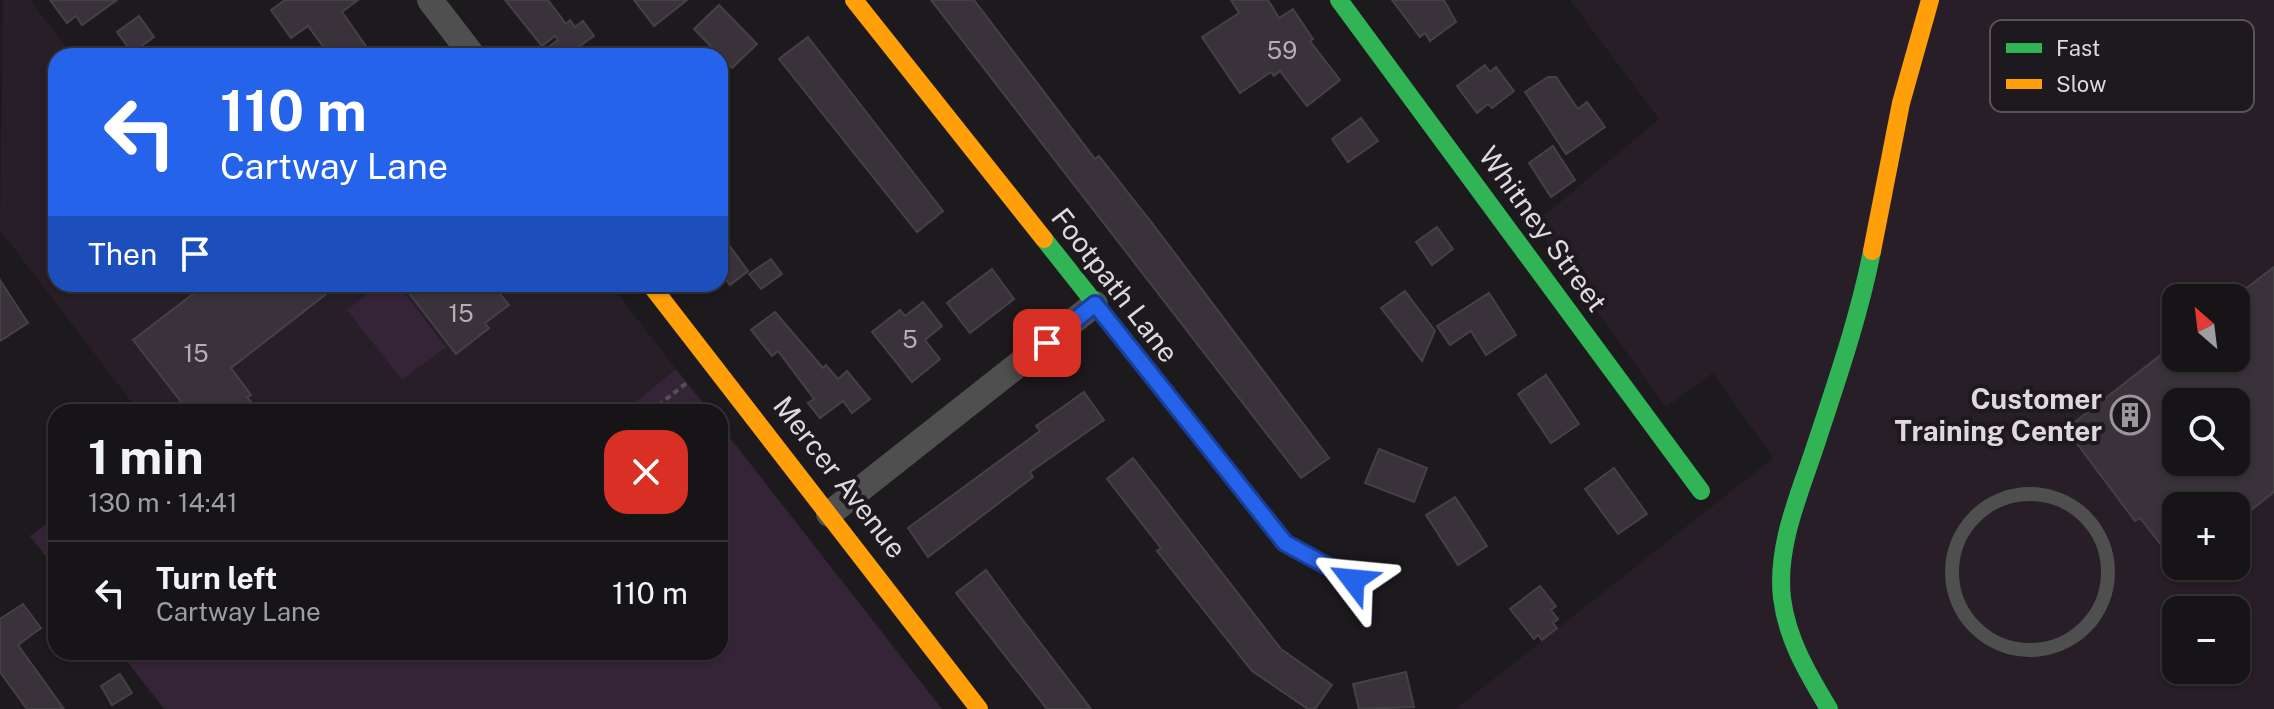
<!DOCTYPE html>
<meta charset="utf-8">
<style>
:root{--surface:#161416;--page:#232123;--text:#f1f3f6;--muted:#9e9ea1;--line:#353335}
body{margin:0;font-family:"Public Sans",sans-serif;background:var(--page);color:var(--text);height:100vh;display:flex;flex-direction:column;font-size:30px;white-space:nowrap}
*{box-sizing:border-box;margin:0}
p{font-size:26px;color:var(--muted)}
.icon{flex:none;width:44px;height:44px;fill:none;stroke:currentColor;stroke-width:2;stroke-linecap:round;stroke-linejoin:round}
.map{position:relative;flex:1;overflow:hidden}
.side{position:absolute;left:48px;top:404px;width:680px;height:256px;display:flex;flex-direction:column;background:var(--surface);border-radius:24px;box-shadow:0 2px 6px #0004,0 0 0 2px var(--line)}
.side>*{flex:none}
.banner{position:absolute;left:48px;top:48px;width:680px;height:244px;border-radius:24px;box-shadow:0 2px 6px #0004,0 0 0 2px var(--line);background:#2563eb;color:#fff;overflow:hidden}
.needle{width:52px;rotate:332deg}
.fabs{position:absolute;left:2162px;top:284px;display:grid;gap:16px}
.fabs a{display:grid;place-items:center;width:88px;height:88px;border-radius:16px;background:var(--surface);box-shadow:0 2px 6px #0004,0 0 0 2px var(--line);font-size:40px}
.pin{position:absolute;display:grid;place-items:center;width:68px;height:68px;color:#fff;margin:-34px;border-radius:16px;box-shadow:0 4px 12px #0006}
.me{position:absolute;width:88px;margin:-44px;rotate:299deg;stroke-linejoin:round;filter:drop-shadow(0 0 6px #0008)}
.turn{display:flex;align-items:center;gap:28px;height:168px;padding:0 40px;font-size:36px}
.turn .icon{width:104px;height:104px;stroke-width:2.5}
.turn b{display:block;font-size:56px;line-height:68px}
.then{display:flex;align-items:center;height:76px;padding:0 40px;background:#0003;gap:16px;font-size:30px}
.round{display:grid;place-items:center;flex:none;width:84px;height:84px;border-radius:24px;background:var(--page)}
.overview{display:flex;align-items:center;justify-content:space-between;height:136px;padding:0 40px}
h1{font-size:48px;font-weight:700;line-height:60px}
ul{padding:0;list-style:none}
li{display:flex;align-items:center;gap:24px;height:104px;padding:0 40px;border-top:2px solid var(--line)}
li div{flex:1}
li b{display:block;font-size:30px}
li em{font-style:normal}
.map>svg:first-child{display:block}
.built{fill:#271e28;fill-rule:evenodd}
.green{fill:#352437}
.building{fill:#3a323b;stroke:#444144;stroke-width:2;fill-rule:evenodd}
.lines{fill:none;stroke-linecap:round;stroke-linejoin:round}
.path{stroke:#535053;stroke-width:4;stroke-dasharray:6 4;stroke-linecap:butt}
.lane{stroke:#504f50;stroke-width:14}
.street{stroke:#504f50;stroke-width:26}
.fast{stroke:#30b455;stroke-width:18}
.slow{stroke:#ff9f0a;stroke-width:18}
.route-casing{stroke:#184099;stroke-width:20}
.route{stroke:#2563eb;stroke-width:14}
.labels{text-anchor:middle;stroke-width:8;stroke-linejoin:round;paint-order:stroke}
.number-label{font-size:24px;fill:#b4afb4}
.street-label{font-size:28px;fill:#ddd9dd;stroke:#1e191f}
.poi-label{font-size:28px;font-weight:bold;fill:#ddd9dd;stroke:#1e191f;text-anchor:end}
.key{fill:#1e191f;stroke:#575358;stroke-width:2}
.key-label{font-size:22px;fill:#ddd9dd}
</style>
<div class="map">
<svg width="2274" height="709" viewBox="0 0 2274 709">
<rect width="100%" height="100%" fill="#1d1a1e"/>
<g class="built">
<path d="M3,0H30L73,56H56V284H610L676,369L623,412H139L0,230Z"/>
<path d="M1570,0H2274V709H1456L1773,458L1713,373L1666,407L1534,224L1659,119ZM2176,298H2236V358H2176ZM2176,402H2236V462H2176ZM2176,506H2236V566H2176ZM2176,610H2236V670H2176Z"/>
</g>
<g class="green">
<path d="M380,284H397L446,347L402,380L347,310Z"/>
<path d="M676,369L710,412H623Z"/>
<path d="M720,425L942,709H164L120,652H720Z"/>
<path d="M56,517V570L30,536Z"/>
</g>
<g class="building">
<path d="M50,0H117L82,25L76,16L67,23Z"/>
<path d="M285,0H358L342,12L373,56H330L308,26L291,38L271,10Z"/>
<path d="M505,0H548L566,24L570,20L575,27L583,21L594,36L565,56H536L558,40L555,36L542,46Z"/>
<path d="M634,0H687L654,26Z"/>
<path d="M931,0H974L1095,159L1099,156L1152,223L1329,458L1301,478Z"/>
<path d="M1231,0H1268L1279,18L1293,9L1313,39L1310,41L1340,80L1307,106L1280,71L1274,76L1271,72L1240,93L1202,37L1239,13Z"/>
<path d="M1392,0H1444L1456,22L1430,41L1425,33L1420,37Z"/>
<path d="M719,5L757,44L732,68L694,29Z"/>
<path d="M139,16L154,37L132,53L117,32Z"/>
<path d="M808,37L943,211L917,232L779,59Z"/>
<path d="M1485,65L1490,72L1496,67L1514,91L1492,108L1488,104L1477,113L1457,86Z"/>
<path d="M1548,77H1556L1578,109L1587,102L1605,127L1566,154L1525,92Z"/>
<path d="M1361,118L1378,141L1348,162L1332,139Z"/>
<path d="M1553,146L1575,180L1551,197L1529,163Z"/>
<path d="M1437,227L1453,249L1432,265L1416,242Z"/>
<path d="M720,233L748,271L730,285L720,272Z"/>
<path d="M771,259L782,274L761,289L749,274Z"/>
<path d="M2274,267V492L2236,522V506H2176V564L2140,518L2135,521L2066,429L2176,343V358H2236V296ZM2176,402H2236V462H2176Z"/>
<path d="M992,269L1014,299L970,333L947,303Z"/>
<path d="M0,280L28,323L0,341Z"/>
<path d="M206,284H339L231,368L251,395L247,397L259,412H189L133,340Z"/>
<path d="M402,284H492L509,305L485,323L489,328L456,354Z"/>
<path d="M1405,291L1435,331L1422,361L1381,308Z"/>
<path d="M1489,293L1516,335L1486,355L1471,331L1450,345L1437,326Z"/>
<path d="M923,302L942,326L925,340L940,359L912,382L872,332L900,310L905,316Z"/>
<path d="M775,312L823,368L826,365L838,379L847,371L870,399L852,413L843,401L820,418L808,403L814,399L778,351L772,356L751,330Z"/>
<path d="M1546,375L1579,424L1551,443L1518,394Z"/>
<path d="M1084,392L1104,420L1030,472L1033,477L928,557L908,528L1040,431L1036,426Z"/>
<path d="M1379,449L1427,468L1414,502L1365,483Z"/>
<path d="M1133,458L1281,649L1332,685L1315,709H1308L1252,671L1157,551L1161,548L1107,479Z"/>
<path d="M1614,468L1647,514L1618,534L1585,489Z"/>
<path d="M1455,497L1487,546L1458,565L1426,515Z"/>
<path d="M986,570L1019,615L1091,709H1047L956,593Z"/>
<path d="M1540,586L1556,606L1551,610L1558,619L1553,623L1557,628L1542,640L1538,635L1534,639L1510,609Z"/>
<path d="M23,604L41,628L18,645L64,709H27L0,672V619Z"/>
<path d="M1406,672L1414,707L1359,709L1353,684Z"/>
<path d="M120,674L132,693L112,705L101,686Z"/>
</g>
<g class="lines">
<path class="path" d="M650,412L689,381"/>
<circle class="lane" cx="2030" cy="572" r="78"/>
<g class="street">
<path d="M430,0L473,56"/>
<path d="M829,514L1095,304"/>
</g>
<g class="fast">
<path d="M1339,0L1701,491"/>
<path d="M1044,239L1285,543L1353,580"/>
<path d="M1829,709C1808,674 1787,639 1782,598C1776,545 1800,493 1816,444C1837,380 1859,317 1872,251"/>
</g>
<g class="slow">
<path d="M854,0L1044,239"/>
<path d="M1872,251L1901,103L1930,0"/>
<path d="M650,284L979,709"/>
</g>
</g>
<g class="lines">
<g class="route-casing">
<path id="route" d="M1047,343L1095,304L1285,543L1353,580"/>
</g>
<use href="#route" class="route"/>
</g>
<defs>
<g id="building-ring" transform="scale(2)"><circle r="9.5" fill="#1e191f" stroke="#9a969a" stroke-width="1.5"/><path d="M-4-6H4V6H1V3H-1V6H-4ZM-2.5-4.3h1.7v1.8h-1.7ZM.8-4.3h1.7v1.8H.8ZM-2.5-1h1.7V.8h-1.7ZM.8-1h1.7V.8H.8Z" fill="#9a969a"/></g>
</defs>
<g fill-rule="evenodd">
<use href="#building-ring" x="2130" y="415"/>
</g>
<g class="labels">
<g class="number-label">
<text x="1282" y="59">59</text>
<text x="461" y="322">15</text>
<text x="910" y="348">5</text>
<text x="196" y="362">15</text>
</g>
<g class="street-label">
<text transform="translate(1543 229) rotate(54)" y="10">Whitney Street</text>
<text transform="translate(1115 285) rotate(52)" y="10">Footpath Lane</text>
<text transform="translate(840 477) rotate(52)" y="10">Mercer Avenue</text>
</g>
<g class="poi-label">
<text x="2102" y="409">Customer<tspan x="2102" dy="32">Training Center</tspan></text>
</g>
</g>
<rect x="1990" y="20" width="264" height="92" rx="12" class="key"/>
<rect x="2006" y="43" width="36" height="10" fill="#30b455"/>
<rect x="2006" y="79" width="36" height="10" fill="#ff9f0a"/>
<g class="key-label">
<text x="2056" y="56">Fast</text>
<text x="2056" y="92">Slow</text>
</g>
</svg>
<div class="fabs">
<a><svg class="needle" viewBox="-14 -14 28 28"><path d="M0-13l5 13h-10z" fill="#e53935"/><path d="M0 13l5-13h-10z" fill="#9e9ea1"/></svg></a>
<a><svg class="icon" aria-label="search" viewBox="0 0 24 24"><circle cx="10" cy="10" r="6"/><path d="M15 15l6 6"/></svg></a>
<a>+</a>
<a>−</a>
</div>
<div class="pin" style="left:1047px;top:343px;background:#d93025"><svg class="icon" aria-label="arrive" viewBox="0 0 24 24"><path d="M6 21V4h12l-3 4 3 4H6"/></svg></div>
<svg class="me" style="left:1353px;top:580px" viewBox="-20 -20 40 40"><path d="M0-17L14 15 0 8-14 15z" fill="#2563eb" stroke="#fff" stroke-width="4"/></svg>
<div class="banner">
<div class="turn"><svg class="icon" aria-label="left" viewBox="0 0 24 24"><path d="M17 20v-9H6M10 6l-5 5 5 5"/></svg><div><b>110 m</b>Cartway Lane</div></div>
<div class="then">Then<svg class="icon" aria-label="arrive" viewBox="0 0 24 24"><path d="M6 21V4h12l-3 4 3 4H6"/></svg></div>
</div>
<section class="side">
<div class="overview"><div><h1>1 min</h1><p>130 m · 14:41</p></div><a class="round" style="background:#d93025;color:#fff"><svg class="icon" aria-label="close" viewBox="0 0 24 24"><path d="M6 6l12 12M18 6L6 18"/></svg></a></div>
<ul>
<li><svg class="icon" aria-label="left" viewBox="0 0 24 24"><path d="M17 20v-9H6M10 6l-5 5 5 5"/></svg><div><b>Turn left</b><p>Cartway Lane</p></div><em>110 m</em></li>
</ul>
</section>
</div>
